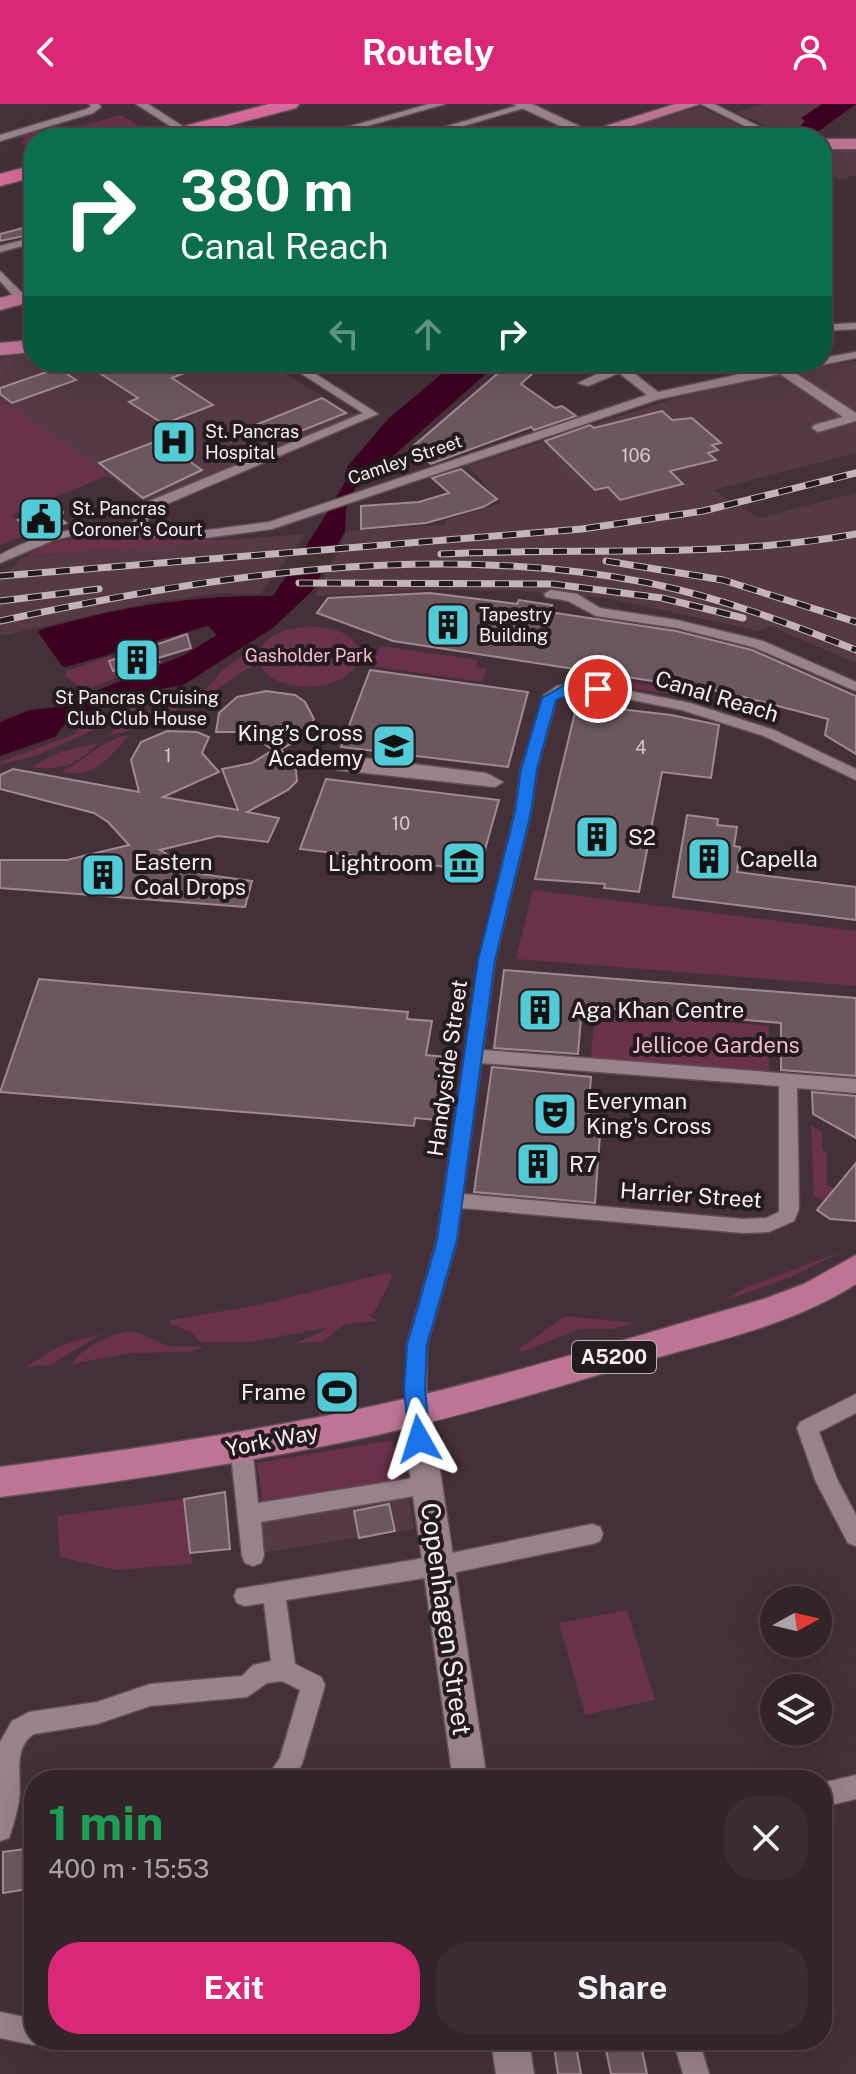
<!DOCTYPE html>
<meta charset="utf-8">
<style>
:root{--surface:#33242a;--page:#3b2c32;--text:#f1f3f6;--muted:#a9a4a8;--line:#4e4147;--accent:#db2777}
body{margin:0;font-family:"Public Sans",sans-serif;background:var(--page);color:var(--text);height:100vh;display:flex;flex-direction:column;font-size:30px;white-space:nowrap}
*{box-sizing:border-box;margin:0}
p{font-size:26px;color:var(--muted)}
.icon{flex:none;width:44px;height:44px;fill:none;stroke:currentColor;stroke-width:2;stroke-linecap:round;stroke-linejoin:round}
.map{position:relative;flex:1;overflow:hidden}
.drawer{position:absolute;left:24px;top:1666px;width:808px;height:280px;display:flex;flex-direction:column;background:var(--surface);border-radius:32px;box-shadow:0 8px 32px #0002,0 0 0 2px var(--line)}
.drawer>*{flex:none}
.hud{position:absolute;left:24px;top:24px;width:808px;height:244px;border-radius:32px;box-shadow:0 8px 32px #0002,0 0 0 2px var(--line);background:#0b6e4f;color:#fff;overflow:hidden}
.needle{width:52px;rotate:82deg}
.controls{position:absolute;left:760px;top:1482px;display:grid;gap:16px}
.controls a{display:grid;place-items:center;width:72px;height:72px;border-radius:50%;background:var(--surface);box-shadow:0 8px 32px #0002,0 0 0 2px var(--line);font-size:40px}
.pin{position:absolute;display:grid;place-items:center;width:68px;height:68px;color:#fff;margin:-34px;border:4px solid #fff;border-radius:50%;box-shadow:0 2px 8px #0007}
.me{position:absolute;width:88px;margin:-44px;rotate:354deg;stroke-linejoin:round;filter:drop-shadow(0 0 6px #0008)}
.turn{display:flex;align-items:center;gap:28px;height:168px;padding:0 24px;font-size:36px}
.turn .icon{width:104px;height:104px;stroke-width:2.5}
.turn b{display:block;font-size:56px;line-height:68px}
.lanes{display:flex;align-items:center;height:76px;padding:0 24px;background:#0003;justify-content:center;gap:40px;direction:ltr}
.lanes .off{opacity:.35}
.round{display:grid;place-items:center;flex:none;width:84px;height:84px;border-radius:32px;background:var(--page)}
.head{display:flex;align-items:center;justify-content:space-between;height:136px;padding:0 24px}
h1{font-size:48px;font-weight:700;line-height:60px;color:#1e9e55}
.button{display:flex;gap:16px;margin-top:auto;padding:16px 24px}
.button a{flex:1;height:92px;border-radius:32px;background:var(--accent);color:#fff;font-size:32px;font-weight:700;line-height:92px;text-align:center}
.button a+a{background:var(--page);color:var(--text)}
header{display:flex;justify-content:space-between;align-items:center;height:104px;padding:0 24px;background:var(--accent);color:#fff;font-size:36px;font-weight:700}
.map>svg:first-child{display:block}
.built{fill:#553a45}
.green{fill:#6a314b}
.water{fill:#3c0121}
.pier{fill:#443038}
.building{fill:#6d575f;stroke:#a18992;stroke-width:2}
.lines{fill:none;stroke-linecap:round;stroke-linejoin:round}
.street-casing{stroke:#605056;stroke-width:3}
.secondary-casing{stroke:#605056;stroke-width:3}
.primary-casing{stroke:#605056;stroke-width:3}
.highway-casing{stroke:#605056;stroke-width:3}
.street{fill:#9a828b;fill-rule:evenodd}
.secondary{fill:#9a828b;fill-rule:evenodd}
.primary{fill:#be7595;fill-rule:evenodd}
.highway{fill:#d66c9b;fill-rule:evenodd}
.rail-casing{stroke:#c4b4ba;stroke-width:7}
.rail{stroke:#241b1f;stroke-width:5;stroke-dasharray:14;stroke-linecap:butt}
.route{fill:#1a73e8;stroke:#114b97;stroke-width:2}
.labels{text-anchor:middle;stroke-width:8;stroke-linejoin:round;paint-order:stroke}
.far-poi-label{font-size:18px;fill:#fbeef3;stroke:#241b1f;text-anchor:start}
.number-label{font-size:18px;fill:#d8c8ce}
.far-street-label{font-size:18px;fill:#fbeef3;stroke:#241b1f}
.far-park-label{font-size:18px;fill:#f7bbd2;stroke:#241b1f}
.shield{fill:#241b1f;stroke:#baafb3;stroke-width:2}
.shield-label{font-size:20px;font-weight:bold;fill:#fbeef3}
.street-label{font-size:22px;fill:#fbeef3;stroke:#241b1f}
.poi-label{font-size:22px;fill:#fbeef3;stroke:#241b1f;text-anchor:start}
.park-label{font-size:22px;fill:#f7bbd2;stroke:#241b1f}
.near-street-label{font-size:26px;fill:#fbeef3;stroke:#241b1f}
</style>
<header><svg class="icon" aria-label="back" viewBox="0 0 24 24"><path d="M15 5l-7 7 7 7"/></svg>Routely<svg class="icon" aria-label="person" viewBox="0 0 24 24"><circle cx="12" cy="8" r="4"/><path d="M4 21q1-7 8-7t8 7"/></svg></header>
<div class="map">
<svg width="856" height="1970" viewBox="0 0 856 1970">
<rect width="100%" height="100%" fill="#443038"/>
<g class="built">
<path d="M765,0H822L802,14L806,17L794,29L777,27L736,8Z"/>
<path d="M700,3L766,34H613L603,30Z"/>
<path d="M822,45H856V71L840,76L822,70Z"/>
<path d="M34,249V258H266L354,311L145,398L0,295V254Z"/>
<path d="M856,257V349L713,386L759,414L856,389V559L770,522L760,527L607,494L519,487L435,486L315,492L347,427L445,421L446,416L501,399L468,362L672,295L762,273Z"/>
<path d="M306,430L260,490L220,489L152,498L0,532V477L22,453Z"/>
<path d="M408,1391L414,1425L260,1449L259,1416Z"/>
</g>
<g class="green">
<path d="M121,11L151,30L138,34H34V48L20,38L26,36L20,31L44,25L50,30Z"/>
<path d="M0,295L109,371L11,411L33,429L0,441Z"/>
<path d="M94,430L171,436H245L26,452L44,441Z"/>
<path d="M303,523C325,522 351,525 360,548C358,592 264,595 258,553C262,532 283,525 303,523Z"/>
<path d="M381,542L478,556L476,563L487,565L482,578L372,562Z"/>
<path d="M249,547L251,564C229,572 217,591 196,596L223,566Z"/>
<path d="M111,552L129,569L85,586L65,572L66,567Z"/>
<path d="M611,575L682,586L731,598L726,604L683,592L609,581Z"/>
<path d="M151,594H163L38,651L0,661V658L75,630C85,614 128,602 151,594Z"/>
<path d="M185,601L153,620L108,632C126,612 158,600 185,601Z"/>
<path d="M129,631C111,653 94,675 61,668C88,655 98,637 129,631Z"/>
<path d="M98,639C78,660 60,668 31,663L60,648Z"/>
<path d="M533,786L856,827V882L516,855Z"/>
<path d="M595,907L769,922V969L591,954Z"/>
<path d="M811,1021L822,1028V1045L827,1050V1081L834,1085L824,1097L814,1092Z"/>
<path d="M841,1148L791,1173L725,1196L747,1183Z"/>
<path d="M390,1168L392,1174L373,1210L366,1211L379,1217L345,1220L321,1238L296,1239L321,1228L341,1213L326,1224L250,1238H199L194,1230L169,1219L171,1216L263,1200Z"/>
<path d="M565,1212L636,1219L611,1225H580L522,1248L519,1245Z"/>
<path d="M126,1228H137L168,1242L205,1243L189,1248L130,1249L72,1260C81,1244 108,1231 126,1228Z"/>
<path d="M102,1230L50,1261L25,1263L62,1241Z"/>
<path d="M392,1336L401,1375L263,1400L257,1359Z"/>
<path d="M184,1395L192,1460L115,1466L60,1453L57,1412Z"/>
<path d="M627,1506L655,1596L585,1611L559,1519Z"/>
</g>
<g class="water">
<path d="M822,0H856L816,29L789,34L805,17L801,14Z"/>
<path d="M456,258H499L382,362L358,378L346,405L345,427L312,487L273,524L183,581L139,589L67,618L55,633L0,652V618L30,606L57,603L184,551L217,531L208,522L66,563L62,562L38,528L40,526C117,503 192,491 273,492C300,451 327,412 350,369L347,363L388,315Z"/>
</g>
<path class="pier" d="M342,442L326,469L280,473L299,445Z"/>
<g class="building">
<path d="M34,121V130L0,137V130Z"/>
<path d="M125,258H211L172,274L213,301L164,320L129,298L138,294L98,268Z"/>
<path d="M511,258H545L521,280L555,304L562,302L576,312L534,326L531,323L431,360L410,345Z"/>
<path d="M58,264L76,276L12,299L0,290V284Z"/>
<path d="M322,294L346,309L281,335L258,320Z"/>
<path d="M662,307L672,316L692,314L721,339L712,341L718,346L708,349L716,356L670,367L683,380L620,396L608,383L595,386L545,337L590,321L594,324Z"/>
<path d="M159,336L202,366L143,394L99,359Z"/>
<path d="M461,365L497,395L483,403L426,419L361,425V402L419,398L449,389L432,374Z"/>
<path d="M49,403L63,408L60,414L66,419L35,428L18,416Z"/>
<path d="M430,489L517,500L519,496L552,501L549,508L676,527L752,546L856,592V650L825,631L828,615L724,588L393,537L317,509L328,494Z"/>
<path d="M187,530L191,544L155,555L159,558L132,569L126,563L113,567L109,557Z"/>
<path d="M370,566L528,588L508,663L341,643Z"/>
<path d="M266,587L295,591L305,598L314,615L302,634L281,645L296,666L297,677L288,686L247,708L279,714L268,738L218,732L160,746L201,770L252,777L245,803L0,784V756H67L129,741L108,718L94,709L0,685V671L13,665L139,688L131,656L141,638L167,627L197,628L209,633L202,649L219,668L163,693L238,706L222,665L252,659L273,646L247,628H216L219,609L237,593Z"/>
<path d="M577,600L671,611L719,621L711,674L662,668L639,788L604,784L605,780L535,775Z"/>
<path d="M326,675L499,696L479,767L300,745Z"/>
<path d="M687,711L718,715L717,721L737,723L734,742L740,743L737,768L856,783V816L673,793Z"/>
<path d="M504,866L856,894V972L781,966V919L582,902L578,950L494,944Z"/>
<path d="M39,875L408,908L407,915L432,917L426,951L447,953L437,1016L415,1014L414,1022L0,988Z"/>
<path d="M492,963L591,973L587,1030L600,1031L595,1099L474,1088Z"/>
<path d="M812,988L856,992V1034L813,1010Z"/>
<path d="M856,1059V1117L830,1115L817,1106Z"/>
<path d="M225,1388L230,1445L190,1449L184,1395Z"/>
<path d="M389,1400L395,1427L359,1434L354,1407Z"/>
<path d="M34,1744V1784L3,1789V1748Z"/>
<path d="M553,1936H575L581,1970H558Z"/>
<path d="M604,1936H640L647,1970H611Z"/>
</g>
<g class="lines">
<g class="street-casing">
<g id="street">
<path d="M89,0H99L101,3L93,9L0,37V31L87,5L91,2Z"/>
<path d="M136,0H148L201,34H189Z"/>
<path d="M429,0H445L325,34H309Z"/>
<path d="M523,0L531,2L423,34H407Z"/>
<path d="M701,0H714L782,34H769Z"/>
<path d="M34,133V139L0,148V142Z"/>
<path d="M0,167L25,192V196H17L0,177Z"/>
<path d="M856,219V225L822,227V221Z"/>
<path d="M856,248V254L792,267L856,309V317L818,328L812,324L814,321L843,313L780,270L659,295L272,425L197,435L113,431L71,432L54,436L0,459V451C42,428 82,421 129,424L145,399L363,309L283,258H297L378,310L155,405L142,425L208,426L269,418L647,291L619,269L588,282L578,279L614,262L615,258H627L626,263L658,288L781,261L822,258V254Z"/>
<path d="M551,486L577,490L600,504L677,516L763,537L856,578V587L753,543L677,524L596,512L568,497L546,493L544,490Z"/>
<path d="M584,578L690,599L774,626L856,665V676L764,632L682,606L584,586L566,589L556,596L537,665L531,708L495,856L483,946L856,975V989L797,984L799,1105L794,1117L769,1128L743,1129L461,1104L457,1136L427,1241L426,1307L423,1313L416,1316L409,1313L406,1307L407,1241L437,1136L479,856L515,708L521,665L544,591L557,582ZM481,959L779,982V1108L766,1114L743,1115L463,1090Z"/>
<path d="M339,651L486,669L503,678L495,683L337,666L320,657L323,654Z"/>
<path d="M856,1290V1309L819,1328L837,1375L856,1411V1442L848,1439L816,1378L797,1324L800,1318Z"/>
<path d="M241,1333L248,1336L252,1342L258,1399L426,1372L434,1374L437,1381L434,1388L426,1390L261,1418L264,1452L261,1459L253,1462L245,1459L242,1452L230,1342L234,1336Z"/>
<path d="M592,1420L600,1423L603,1430L600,1437L592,1440L437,1472L286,1496L295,1560L321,1573L325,1581L302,1660L292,1676H265L280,1654L300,1586L282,1577L267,1579L247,1593L150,1602L97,1620L34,1630C12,1644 22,1673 19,1696C17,1709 13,1722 9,1734L0,1737V1638L12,1617L29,1608L97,1598L150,1580L242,1572L253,1561L271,1557L264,1499L245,1502L237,1499L234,1492L237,1485L437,1452Z"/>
<path d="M856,1671V1695L822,1703V1679Z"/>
<path d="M0,1908L34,1915V1936L43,1937L34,1941L0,1934Z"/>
<path d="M673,1936H699L709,1970H683Z"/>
</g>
</g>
<g class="secondary-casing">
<g id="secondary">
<path d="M513,0H532L596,30L584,33Z"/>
<path d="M416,1294L427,1298L431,1307L487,1676H453L401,1307L405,1298Z"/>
<path d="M491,1936H529L534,1970H496Z"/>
</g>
</g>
<g class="primary-casing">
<g id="primary">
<path d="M675,0H700L594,34H568Z"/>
<rect x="822" y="35" width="34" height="10"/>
<path d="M34,185V197L0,206V194Z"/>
<path d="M34,236V248L0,251V239Z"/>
<path d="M856,1151V1180C789,1223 709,1238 634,1260C549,1286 464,1311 377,1331C252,1358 126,1377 0,1393V1363C126,1346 253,1328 378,1301C508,1272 636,1232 764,1195L804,1180Z"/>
</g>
</g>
<g class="highway-casing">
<g id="highway">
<path d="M269,0H299L296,4L182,34H152L154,30Z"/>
<path d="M34,61V73L0,82V70Z"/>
</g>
</g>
<use href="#street" class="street"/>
<use href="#secondary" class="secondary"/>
<use href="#primary" class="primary"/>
<use href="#highway" class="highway"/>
<g class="rail-casing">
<g id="rail">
<path d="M441,450C580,443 718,455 856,430"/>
<path d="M606,457L723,476L856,518"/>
<path d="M0,472L582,425L703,407L856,369"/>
<path d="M299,479L553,480L662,494L743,514"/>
<path d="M0,497L99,485"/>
<path d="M0,517C212,471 433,437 649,479C721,494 788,519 856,546"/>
</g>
</g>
<use href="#rail" class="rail"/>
</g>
<path class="route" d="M568,579L598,580L606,585C593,594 574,587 556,596L537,665L531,708L495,856L457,1136L427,1241L425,1285L430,1335L427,1342H412L409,1335L404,1285L407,1241L437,1136L478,856L515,708L521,665L542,594Z"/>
<defs>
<g id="hospital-square" transform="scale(2.3)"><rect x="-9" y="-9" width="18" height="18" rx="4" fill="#52cbd7" stroke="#241b1f"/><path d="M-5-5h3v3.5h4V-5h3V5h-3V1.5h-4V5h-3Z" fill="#111"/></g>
<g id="civic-square" transform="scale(2.3)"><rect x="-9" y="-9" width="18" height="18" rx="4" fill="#52cbd7" stroke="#241b1f"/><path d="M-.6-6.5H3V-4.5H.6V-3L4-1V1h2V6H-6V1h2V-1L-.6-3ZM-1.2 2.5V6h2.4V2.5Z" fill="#111"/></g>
<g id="building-square" transform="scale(2.3)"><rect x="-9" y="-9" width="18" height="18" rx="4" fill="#52cbd7" stroke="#241b1f"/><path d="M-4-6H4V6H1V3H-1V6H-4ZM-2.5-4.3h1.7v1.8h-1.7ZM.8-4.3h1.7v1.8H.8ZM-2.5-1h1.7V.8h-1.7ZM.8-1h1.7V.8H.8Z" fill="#111"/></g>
<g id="school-square" transform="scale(2.3)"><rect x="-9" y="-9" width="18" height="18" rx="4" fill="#52cbd7" stroke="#241b1f"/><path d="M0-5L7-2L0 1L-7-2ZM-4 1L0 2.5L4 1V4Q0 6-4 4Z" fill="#111"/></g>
<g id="museum-square" transform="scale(2.3)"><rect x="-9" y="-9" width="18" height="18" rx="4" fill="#52cbd7" stroke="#241b1f"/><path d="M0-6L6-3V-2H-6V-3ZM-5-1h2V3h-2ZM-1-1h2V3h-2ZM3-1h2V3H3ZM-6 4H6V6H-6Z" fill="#111"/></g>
<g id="theatre-square" transform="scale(2.3)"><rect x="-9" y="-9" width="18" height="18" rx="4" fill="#52cbd7" stroke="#241b1f"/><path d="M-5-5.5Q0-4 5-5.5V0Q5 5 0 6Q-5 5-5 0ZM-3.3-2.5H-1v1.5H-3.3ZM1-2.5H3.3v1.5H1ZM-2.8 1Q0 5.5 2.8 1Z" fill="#111"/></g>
<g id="stadium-square" transform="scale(2.3)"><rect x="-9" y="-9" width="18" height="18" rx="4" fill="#52cbd7" stroke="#241b1f"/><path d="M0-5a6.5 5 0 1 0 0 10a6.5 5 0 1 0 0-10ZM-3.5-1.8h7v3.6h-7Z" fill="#111"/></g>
</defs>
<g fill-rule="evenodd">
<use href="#hospital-square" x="174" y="338"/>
<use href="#civic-square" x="41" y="415"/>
<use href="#building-square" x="448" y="521"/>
<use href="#building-square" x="137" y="556"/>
<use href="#school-square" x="394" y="642"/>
<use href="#building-square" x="597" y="733"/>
<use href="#building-square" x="709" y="755"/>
<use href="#museum-square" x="464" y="759"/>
<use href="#building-square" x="103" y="771"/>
<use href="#building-square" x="540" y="906"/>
<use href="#theatre-square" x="555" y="1010"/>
<use href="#building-square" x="538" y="1060"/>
<use href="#stadium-square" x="337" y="1288"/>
</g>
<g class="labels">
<g class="far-poi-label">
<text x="205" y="334">St. Pancras<tspan x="205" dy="21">Hospital</tspan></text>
<text x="72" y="411">St. Pancras<tspan x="72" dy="21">Coroner's Court</tspan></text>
<text x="479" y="517">Tapestry<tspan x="479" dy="21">Building</tspan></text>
<text x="137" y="600" text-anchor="middle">St Pancras Cruising<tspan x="137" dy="21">Club Club House</tspan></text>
</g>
<g class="number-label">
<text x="636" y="358">106</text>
<text x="641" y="650">4</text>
<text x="168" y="658">1</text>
<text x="401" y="726">10</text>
</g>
<g class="far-street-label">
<text transform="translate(405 356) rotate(-19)" y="6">Camley Street</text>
</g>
<g class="far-park-label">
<text x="309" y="558">Gasholder Park</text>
</g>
<rect class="shield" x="572" y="1237" width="84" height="32" rx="6"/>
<g class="shield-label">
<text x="614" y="1260">A5200</text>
</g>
<g class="street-label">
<text transform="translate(717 592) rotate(17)" y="8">Canal Reach</text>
<text transform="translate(447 964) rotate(-82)" y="8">Handyside Street</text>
<text transform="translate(691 1091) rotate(4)" y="8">Harrier Street</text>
<text transform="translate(272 1336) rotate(-11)" y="8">York Way</text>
</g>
<g class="poi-label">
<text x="363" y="637" text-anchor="end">King’s Cross<tspan x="363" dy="25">Academy</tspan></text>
<text x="628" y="741">S2</text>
<text x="740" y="763">Capella</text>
<text x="134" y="766">Eastern<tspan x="134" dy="25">Coal Drops</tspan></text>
<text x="433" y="767" text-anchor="end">Lightroom</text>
<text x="571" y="914">Aga Khan Centre</text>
<text x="586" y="1005">Everyman<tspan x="586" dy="25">King's Cross</tspan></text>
<text x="569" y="1068">R7</text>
<text x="306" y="1296" text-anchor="end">Frame</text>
</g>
<g class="park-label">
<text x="716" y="949">Jellicoe Gardens</text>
</g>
<g class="near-street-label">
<text transform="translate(446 1515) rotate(82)" y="9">Copenhagen Street</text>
</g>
</g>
</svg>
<div class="controls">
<a><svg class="needle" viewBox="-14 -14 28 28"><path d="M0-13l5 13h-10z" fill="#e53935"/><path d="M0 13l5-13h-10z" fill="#a9a4a8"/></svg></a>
<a><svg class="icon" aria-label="layers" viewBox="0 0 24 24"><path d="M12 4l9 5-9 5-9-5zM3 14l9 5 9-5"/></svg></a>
</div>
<div class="pin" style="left:598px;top:585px;background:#d93025"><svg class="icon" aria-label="arrive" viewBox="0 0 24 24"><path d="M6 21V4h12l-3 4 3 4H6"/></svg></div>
<svg class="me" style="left:419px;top:1335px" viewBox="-20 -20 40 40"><path d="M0-17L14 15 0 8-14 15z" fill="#1a73e8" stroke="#fff" stroke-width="4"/></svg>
<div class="hud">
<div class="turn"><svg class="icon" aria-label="right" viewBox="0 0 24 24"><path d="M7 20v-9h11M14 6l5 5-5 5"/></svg><div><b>380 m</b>Canal Reach</div></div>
<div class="lanes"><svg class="icon off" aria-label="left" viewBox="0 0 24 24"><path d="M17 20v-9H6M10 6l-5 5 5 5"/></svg><svg class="icon off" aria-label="ahead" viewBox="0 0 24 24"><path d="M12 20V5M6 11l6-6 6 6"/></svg><svg class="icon" aria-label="right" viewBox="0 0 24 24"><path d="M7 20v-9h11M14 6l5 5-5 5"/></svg></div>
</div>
<section class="drawer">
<div class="head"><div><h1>1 min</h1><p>400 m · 15:53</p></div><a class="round"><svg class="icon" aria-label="close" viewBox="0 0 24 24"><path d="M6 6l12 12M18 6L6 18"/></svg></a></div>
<div class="button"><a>Exit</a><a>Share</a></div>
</section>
</div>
